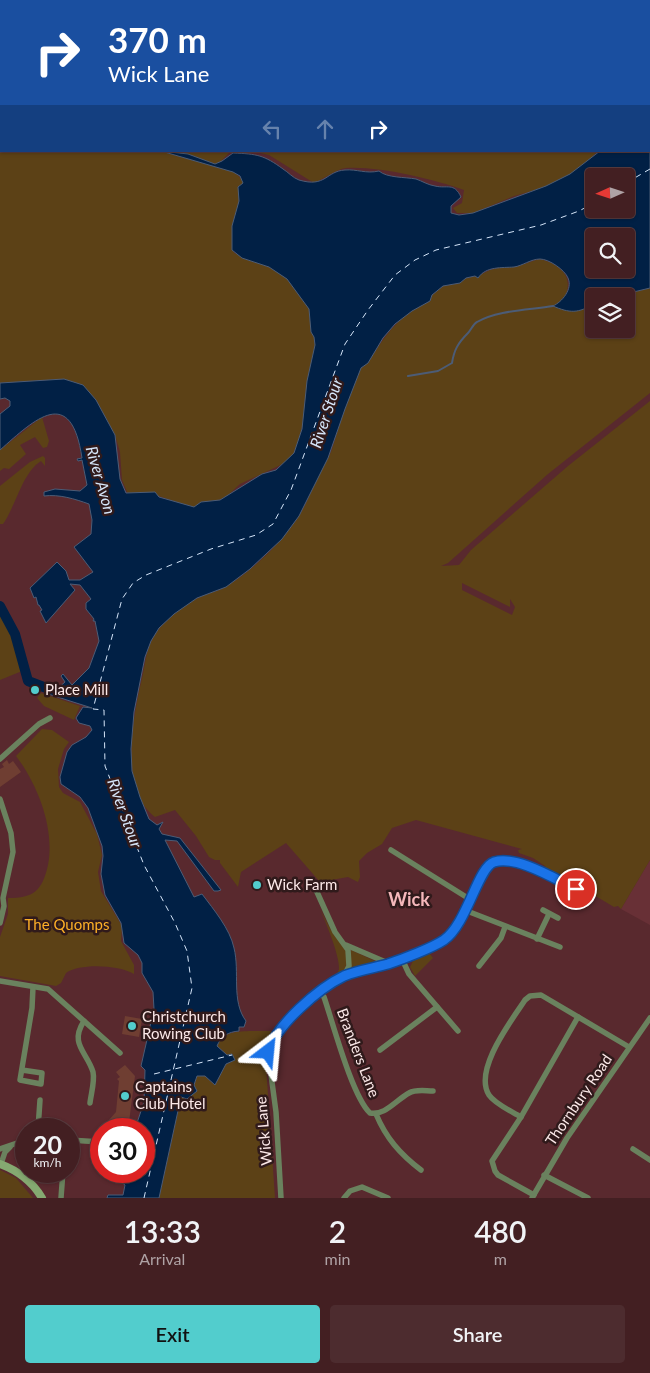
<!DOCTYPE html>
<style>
:root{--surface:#431f22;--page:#4d2c2f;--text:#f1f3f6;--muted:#afa2a5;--line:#5b3d40;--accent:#52cdcd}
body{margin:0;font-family:Lato,sans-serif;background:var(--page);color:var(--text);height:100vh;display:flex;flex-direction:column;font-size:19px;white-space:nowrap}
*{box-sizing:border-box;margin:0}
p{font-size:16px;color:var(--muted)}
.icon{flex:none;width:28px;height:28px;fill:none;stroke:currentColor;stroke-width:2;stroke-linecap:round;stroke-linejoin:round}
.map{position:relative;height:1198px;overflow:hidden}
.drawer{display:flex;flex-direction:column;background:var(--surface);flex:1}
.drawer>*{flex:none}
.hud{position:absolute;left:0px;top:0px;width:650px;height:152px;box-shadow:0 1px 4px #0004,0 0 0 1px var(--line);background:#1a4fa0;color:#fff;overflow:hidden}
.needle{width:32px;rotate:267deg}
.controls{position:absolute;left:585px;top:168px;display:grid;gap:10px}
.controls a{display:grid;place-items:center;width:50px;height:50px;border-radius:5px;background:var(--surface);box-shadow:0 1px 4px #0004,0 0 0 1px var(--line);font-size:25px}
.speed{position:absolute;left:15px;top:1118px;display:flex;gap:10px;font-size:25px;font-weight:700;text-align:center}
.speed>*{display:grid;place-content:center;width:65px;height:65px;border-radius:50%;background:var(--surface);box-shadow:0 1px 4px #0004,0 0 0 1px var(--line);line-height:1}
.speed small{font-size:12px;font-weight:400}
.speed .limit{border:8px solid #d22;background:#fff;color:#111}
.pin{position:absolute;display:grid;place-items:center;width:42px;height:42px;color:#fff;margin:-21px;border:2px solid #fff;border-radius:50%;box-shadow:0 1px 5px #0007}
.me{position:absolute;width:55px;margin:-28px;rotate:29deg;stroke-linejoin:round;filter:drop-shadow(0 0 4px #0008)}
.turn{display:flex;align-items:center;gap:18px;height:105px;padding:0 25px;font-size:22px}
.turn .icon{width:65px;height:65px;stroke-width:2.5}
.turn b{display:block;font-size:35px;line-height:42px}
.lanes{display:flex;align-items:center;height:48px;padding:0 25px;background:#0003;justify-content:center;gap:25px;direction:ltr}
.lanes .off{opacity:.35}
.eta{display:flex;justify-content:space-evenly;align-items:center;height:85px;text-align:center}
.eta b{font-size:30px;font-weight:600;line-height:35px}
.cta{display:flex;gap:10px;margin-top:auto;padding:10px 25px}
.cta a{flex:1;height:58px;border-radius:5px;background:var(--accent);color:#111;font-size:20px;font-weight:600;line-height:58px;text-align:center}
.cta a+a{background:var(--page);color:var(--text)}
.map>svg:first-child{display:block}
.built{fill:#683036}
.green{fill:#5c4116;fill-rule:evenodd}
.water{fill:#012045;stroke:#4c5c76;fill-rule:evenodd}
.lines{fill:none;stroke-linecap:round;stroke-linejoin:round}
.stream{stroke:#4c5c76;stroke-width:2}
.river{stroke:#012045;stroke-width:10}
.ferry{stroke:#d5e5f9;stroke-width:1;stroke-dasharray:6 5;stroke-linecap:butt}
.building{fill:#6f3e32}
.street{stroke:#6a825e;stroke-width:5.5}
.secondary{stroke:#85a971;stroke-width:8}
.route-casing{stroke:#114b97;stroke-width:12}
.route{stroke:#1a73e8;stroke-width:9}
.poi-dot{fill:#52cdcd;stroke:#301a1b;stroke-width:2}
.labels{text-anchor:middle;stroke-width:5;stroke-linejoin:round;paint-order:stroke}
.poi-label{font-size:15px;fill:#fce9e9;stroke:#301a1b;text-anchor:start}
.park-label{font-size:15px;fill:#fcaf27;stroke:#301a1b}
.street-label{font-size:15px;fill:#fce9e9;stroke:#301a1b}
.water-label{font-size:16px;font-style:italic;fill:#d5e5f9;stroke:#301a1b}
.quarter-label{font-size:18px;font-weight:bold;fill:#f4b7ba;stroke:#301a1b}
</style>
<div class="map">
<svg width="650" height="1198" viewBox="0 0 650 1198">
<rect width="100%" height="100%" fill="#59292e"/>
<path class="built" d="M650,860V925L621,909Z"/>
<g class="green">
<path d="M0,0H650V105L649,106V1H1V151H231L218,164L233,171L244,181L242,203L232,228L234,253L269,265L289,280L310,303L317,338L306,409L298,446L289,461L240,484L225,498L193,508L159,496L130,499L122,480L120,452L115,435L96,400L64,379L0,383Z"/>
<path d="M252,151H598L579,170L550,186L514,196L473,213H457L453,208L462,203L464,190C433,179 379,166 346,168C336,169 324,179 314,183L269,155Z"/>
<path d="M539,259C555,262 572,273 567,291C565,299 561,303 554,306C569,309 581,313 594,303V329H626V296H617L650,288V393L548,474L448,563L441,566L459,565L471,550L568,466L650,401V860L621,909L618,906L614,907L562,876L546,870L545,866L533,858L519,853L518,850L522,849L416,820L392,828L382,844L367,853L359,861L360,877L358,882L348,877L320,882L286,843L241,872L238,887L220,863V860H215L209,857L196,836L175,810L155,817C117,788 134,713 143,674C147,653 148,640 164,623C174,612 190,601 204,595C211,592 219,591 225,587C252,571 278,546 296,520C308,504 313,484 323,466C327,459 331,454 333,446C339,429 351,380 361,368C364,365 367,364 369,361C387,333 398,316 430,301L432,295L443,286L460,283L466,278L480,275L490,270L505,266L515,267ZM462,583L510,607V599L515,607L512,615L462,590Z"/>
<path d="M42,417L49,441L47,447L43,448L35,437L20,445L26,454L9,469L4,468L0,471V450Z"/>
<path d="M43,456L45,458V466L41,461C22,473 16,506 3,524H0V486L30,462Z"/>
<path d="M0,611L27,669L0,680Z"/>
<path d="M41,693L80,706L74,720L44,706L37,698Z"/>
<path d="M42,729L52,730L69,742L64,749L58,769L59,787L63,793L80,802L97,834L102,855L98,872L101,891L122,926L121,941L134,965V974C119,965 80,963 66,973L61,983L56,986L0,976V937L8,914V898C34,898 42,891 48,865C55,829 38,785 16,756Z"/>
<path d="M319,907C324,916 328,926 334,935C337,939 342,942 344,947C351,959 346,975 333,979C335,976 338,973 339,969C340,956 325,920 319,907Z"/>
<path d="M440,945L441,947L430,954L433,958L415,976L410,967L413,961L411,958Z"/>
<path d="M351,950L375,961V963L348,972Z"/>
<path d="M249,1031H271L273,1034L265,1051L275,1198H159L181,1097L187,1099L197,1091L194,1085L197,1076H205L215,1085L226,1064L227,1055L217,1046C224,1031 235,1032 249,1031Z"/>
<path d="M0,1170L16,1178L33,1198H0Z"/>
</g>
<path class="water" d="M650,106V288L617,296H594V303C579,314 569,313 553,306C562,302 573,289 568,278C565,270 549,259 540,259C531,259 522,266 514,267C502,268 486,266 478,278L475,276L466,278L460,283L443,286L432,295L430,301L412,311L395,324L383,338L368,363L361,368L345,409L328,458L299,516L282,539L250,569L226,587L197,598L174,614L159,628L151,641L145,657L134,712L131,749L132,771L140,797L149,819L157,825L163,822L159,829L162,834L180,838L221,890L218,891H214L177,841L165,840L194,897L202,894C214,910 230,929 234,948C240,972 231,1001 246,1021L244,1027H239V1031C228,1032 221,1036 217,1046L227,1055L232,1054L235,1060L226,1064L215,1085L205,1076H197L194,1085L197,1091L187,1099L181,1097L159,1198H107L108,1195H123L125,1185L116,1178H125L127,1171H144V1129H135L144,1102L145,1070L141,1066L154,1009L153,992L142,973V963L138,955L124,943L121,923L105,895L101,874L103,856L102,846L88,808L80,797L61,784L60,777L67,752L72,745L86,737L92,730L90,726L79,723L76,718L83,707L92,708L45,693L40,689L47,690L36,686L37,683L57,689L65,682L61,676L63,674L72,685L89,668L99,641L95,621H93L94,619L86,609V603L91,599L80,585L70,584L75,590L46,623L40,611L42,610L39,605H38L36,597L34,598L30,588L57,562L66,571L69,580H80L93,572L74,547L91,534L92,520L89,504C75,499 59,494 44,496V492L55,489L80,491L87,485L82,460L78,461L77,459L82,458C71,384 35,419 0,450V414L10,406V401L5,398L0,399V383L64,379L83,385L96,400L115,435L120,479L126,493L155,492L159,497L194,507L201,502L220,500L262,474L276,470L294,453L302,429L307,381L315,345L314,337L311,332L309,309L287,279L269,267L242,258L232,250V226L239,201L238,187L243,183L240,176L233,172L161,151L188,154L215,164L222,161L233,153C257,154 264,155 283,169C288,172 293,178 299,180C326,188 326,171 345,170C357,169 366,174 379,171C387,178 405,177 416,179C422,181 428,185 435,186C447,189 454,182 461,197L451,206V213L459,215L473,213L546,186L570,174L600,151H649ZM626,176V209H594V176ZM626,236V269H594V236Z"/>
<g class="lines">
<path class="stream" d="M408,376L438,371L452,363C454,350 458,343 468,333C471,330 473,324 477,322C497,310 530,310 553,306"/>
<path class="river" d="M0,606L15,634L28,681L49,689"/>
<g class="ferry">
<path d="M626,183L650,169"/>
<path d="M154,1074L232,1055"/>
<path d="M144,1198L192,988L187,951L175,923L144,865L105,766L104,710L93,709L122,599L133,583L146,575L211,549L256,535L273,524L291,490L345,344L368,310L395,275L415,260L436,250L541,225L579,211L594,203"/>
</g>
</g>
<g class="building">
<path d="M7,760L9,764L13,761L21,772L0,787V769L4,767L2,764Z"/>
<path d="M125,1016L142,1019L139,1037L122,1034Z"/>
<path d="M125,1065L135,1076L129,1122L116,1129L109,1120L116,1112L119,1081L117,1079L120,1077L116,1072Z"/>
</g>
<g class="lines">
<g class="street">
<path d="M0,759L39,724L50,718"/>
<path d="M0,799L11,833L13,852L3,898L4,906L0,923"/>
<path d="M391,850L471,900"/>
<path d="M311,885L317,892L335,932L348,950L349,966L344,976"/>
<path d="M543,910L558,918"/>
<path d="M467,911L560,947"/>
<path d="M537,939L549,914"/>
<path d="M346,945L388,963"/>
<path d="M402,959L409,974L458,1031"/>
<path d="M479,966L501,938L505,927"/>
<path d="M0,981L48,989L120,1053"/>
<path d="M320,993L324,997C333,1023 352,1096 370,1113C385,1116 396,1100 409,1093C416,1089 425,1091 433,1091"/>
<path d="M84,1021C69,1044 87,1052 93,1072C95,1081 91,1094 90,1103"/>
<path d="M380,1050L437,1007"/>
<path d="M22,1070L42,1073L41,1084L20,1080L32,1008L33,987"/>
<path d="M376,1114C386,1138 400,1154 421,1170"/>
<path d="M521,1117C511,1111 495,1104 489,1095C473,1070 512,1020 525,1000L530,996L541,995L629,1047"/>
<path d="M38,1129L40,1100"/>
<path d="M69,1140L101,1142"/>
<path d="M0,1149L26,1140"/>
<path d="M633,1149L650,1160"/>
<path d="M1,1164L5,1152L10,1147"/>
<path d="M544,1175L588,1198"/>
<path d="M534,1195L498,1175L495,1171L492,1161L521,1117L578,1017"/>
<path d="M61,1198L63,1171"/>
<path d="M281,1198L276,1112L268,1052L277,1034L291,1016L344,976L402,959L443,940L458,925L484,871L491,863L499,861L529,865L591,897"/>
<path d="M344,1198L350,1191L362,1187L388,1198"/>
<path d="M532,1198L567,1138L650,1018"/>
</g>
<path class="secondary" d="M0,1164C19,1171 32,1181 42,1198"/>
</g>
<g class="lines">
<g class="route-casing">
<path id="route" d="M268,1052C276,1025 319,988 344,976C358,970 374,968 388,964C403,959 432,948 444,940C467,924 478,867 494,862C517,855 555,879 576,889"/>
</g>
<use href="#route" class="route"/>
</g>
<g class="poi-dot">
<circle cx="35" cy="690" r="5"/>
<circle cx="257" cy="885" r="5"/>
<circle cx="132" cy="1026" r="5"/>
<circle cx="125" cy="1096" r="5"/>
</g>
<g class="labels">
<g class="poi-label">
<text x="45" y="695">Place Mill</text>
<text x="267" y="890">Wick Farm</text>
<text x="142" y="1022">Christchurch<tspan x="142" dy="17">Rowing Club</tspan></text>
<text x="135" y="1092">Captains<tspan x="135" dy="17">Club Hotel</tspan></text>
</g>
<g class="park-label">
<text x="67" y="930">The Quomps</text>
</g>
<g class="street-label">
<text transform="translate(358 1053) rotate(69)" y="5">Branders Lane</text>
<text transform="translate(579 1100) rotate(-56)" y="5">Thornbury Road</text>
<text transform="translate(264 1131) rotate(-95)" y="5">Wick Lane</text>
</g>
<g class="water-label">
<text transform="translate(326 413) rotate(-72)" y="6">River Stour</text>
<text transform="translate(101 480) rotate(74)" y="6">River Avon</text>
<text transform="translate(125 813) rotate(70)" y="6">River Stour</text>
</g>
<g class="quarter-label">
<text x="409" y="906">Wick</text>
</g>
</g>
</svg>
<div class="controls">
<a><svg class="needle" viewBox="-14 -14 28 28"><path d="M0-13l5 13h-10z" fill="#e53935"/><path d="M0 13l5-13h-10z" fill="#afa2a5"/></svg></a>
<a><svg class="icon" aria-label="search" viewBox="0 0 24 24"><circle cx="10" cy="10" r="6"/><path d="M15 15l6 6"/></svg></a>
<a><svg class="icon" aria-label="layers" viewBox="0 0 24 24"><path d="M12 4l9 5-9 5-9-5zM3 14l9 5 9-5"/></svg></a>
</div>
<div class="speed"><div>20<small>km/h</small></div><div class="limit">30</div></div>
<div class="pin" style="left:576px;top:889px;background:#d93025"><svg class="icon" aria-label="arrive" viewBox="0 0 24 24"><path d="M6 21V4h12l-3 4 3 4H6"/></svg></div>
<svg class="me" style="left:268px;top:1052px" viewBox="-20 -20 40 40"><path d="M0-17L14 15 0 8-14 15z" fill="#1a73e8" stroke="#fff" stroke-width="4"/></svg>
<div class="hud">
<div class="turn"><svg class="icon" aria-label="right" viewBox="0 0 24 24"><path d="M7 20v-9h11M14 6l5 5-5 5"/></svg><div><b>370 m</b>Wick Lane</div></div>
<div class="lanes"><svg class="icon off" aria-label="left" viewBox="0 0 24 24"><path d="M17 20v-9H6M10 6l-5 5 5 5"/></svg><svg class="icon off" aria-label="ahead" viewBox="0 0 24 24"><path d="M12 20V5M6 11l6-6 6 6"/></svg><svg class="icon" aria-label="right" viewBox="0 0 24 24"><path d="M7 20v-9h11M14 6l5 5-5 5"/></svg></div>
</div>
</div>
<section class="drawer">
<div class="eta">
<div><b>13:33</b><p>Arrival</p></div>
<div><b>2</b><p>min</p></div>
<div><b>480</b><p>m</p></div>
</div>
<div class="cta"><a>Exit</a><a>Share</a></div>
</section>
